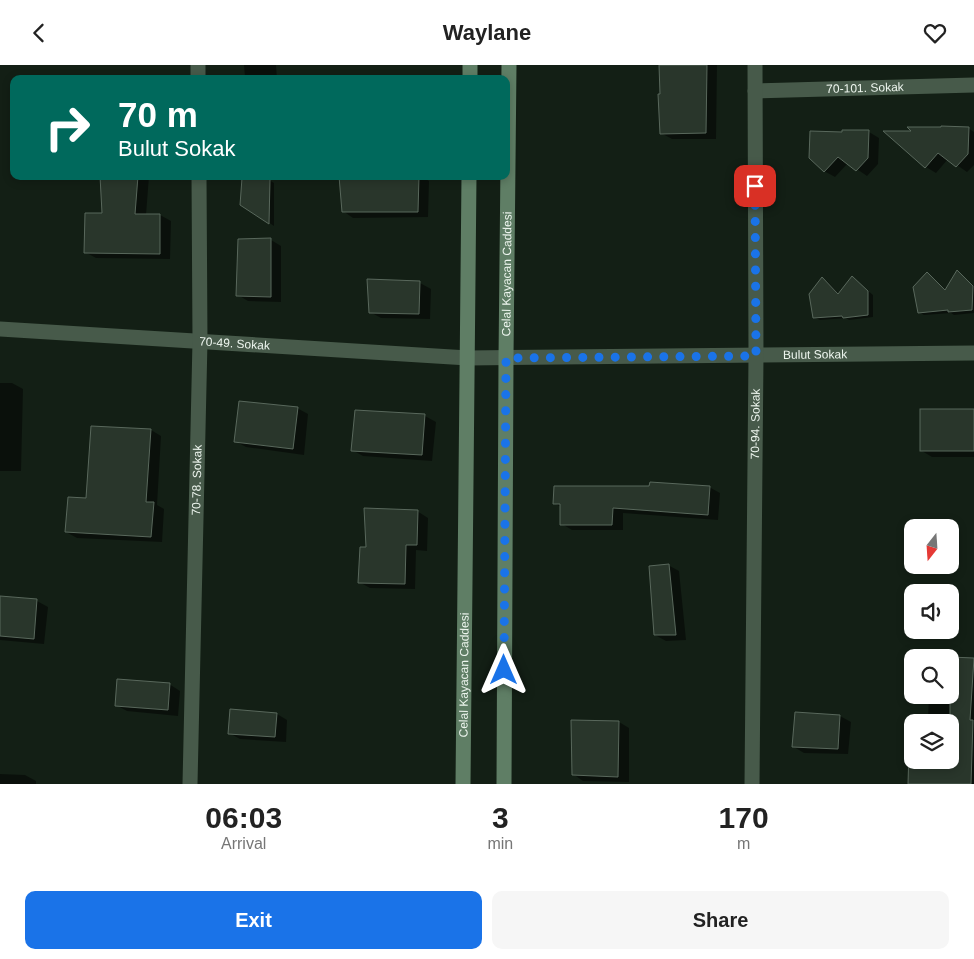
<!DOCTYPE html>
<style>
:root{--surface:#fff;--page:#f6f6f6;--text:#222;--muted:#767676;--accent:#1a73e8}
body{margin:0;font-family:Arial,sans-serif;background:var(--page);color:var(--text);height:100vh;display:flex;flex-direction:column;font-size:19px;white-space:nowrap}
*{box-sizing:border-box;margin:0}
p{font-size:16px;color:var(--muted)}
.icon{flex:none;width:28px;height:28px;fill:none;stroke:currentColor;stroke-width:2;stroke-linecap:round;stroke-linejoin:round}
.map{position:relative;height:719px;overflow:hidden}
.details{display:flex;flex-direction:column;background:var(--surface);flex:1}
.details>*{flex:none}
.hud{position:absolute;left:10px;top:10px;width:500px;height:105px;border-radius:10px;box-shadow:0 2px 8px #0003;background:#00695c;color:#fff;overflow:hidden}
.needle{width:32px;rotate:197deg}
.controls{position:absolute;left:904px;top:454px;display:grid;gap:10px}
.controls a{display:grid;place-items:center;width:55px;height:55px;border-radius:10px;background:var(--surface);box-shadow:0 2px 8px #0003;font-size:25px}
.pin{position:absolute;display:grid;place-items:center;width:42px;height:42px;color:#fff;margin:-21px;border-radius:10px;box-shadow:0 2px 8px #0006}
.me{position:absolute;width:55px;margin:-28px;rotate:0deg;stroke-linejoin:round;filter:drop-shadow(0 0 4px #0008)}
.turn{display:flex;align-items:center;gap:18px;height:105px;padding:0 25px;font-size:22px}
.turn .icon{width:65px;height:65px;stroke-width:2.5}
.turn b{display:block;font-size:35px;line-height:42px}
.eta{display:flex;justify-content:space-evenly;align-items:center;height:85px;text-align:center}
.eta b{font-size:30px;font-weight:700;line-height:35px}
.button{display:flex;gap:10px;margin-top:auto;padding:10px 25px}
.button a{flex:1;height:58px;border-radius:10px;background:var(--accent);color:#fff;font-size:20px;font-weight:700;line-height:58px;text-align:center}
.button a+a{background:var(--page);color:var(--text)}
header{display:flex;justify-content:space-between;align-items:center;height:65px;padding:0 25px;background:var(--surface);font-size:22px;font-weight:700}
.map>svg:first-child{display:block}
.shadow{fill:#0007;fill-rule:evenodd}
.building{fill:#29362b;stroke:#59685c;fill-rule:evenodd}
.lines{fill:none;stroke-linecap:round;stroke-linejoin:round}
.street{stroke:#475a4a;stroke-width:15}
.secondary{stroke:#5f7e65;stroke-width:15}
.route{stroke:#1a73e8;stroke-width:9;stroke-dasharray:0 16.2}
.labels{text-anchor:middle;stroke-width:5;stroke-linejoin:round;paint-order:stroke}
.street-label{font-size:12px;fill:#edf5ee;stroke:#040704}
</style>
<header><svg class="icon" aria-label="back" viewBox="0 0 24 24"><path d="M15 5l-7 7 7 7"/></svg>Waylane<svg class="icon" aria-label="heart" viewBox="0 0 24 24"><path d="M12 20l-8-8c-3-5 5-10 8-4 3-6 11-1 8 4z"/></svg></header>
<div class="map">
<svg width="974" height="719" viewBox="0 0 974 719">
<rect width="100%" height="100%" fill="#131f15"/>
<g class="shadow">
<path d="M244,0H276L277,14H239V12H245Z"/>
<path d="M660,0H717L716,74H672L661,68Z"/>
<path d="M968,63L974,67V100L967,107L948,94L936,108L926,102L913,67Z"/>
<path d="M869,67L879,73L878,99L867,111L848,98L835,112L824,106L843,68Z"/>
<path d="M102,111H149L146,150H160L171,156L170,194L96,193L85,187L103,149Z"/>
<path d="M341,111H421L429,116L428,152L353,153L343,146Z"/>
<path d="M269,115L274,118V161L241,139Z"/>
<path d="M271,175L281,181V237L248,236L238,230Z"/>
<path d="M957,207L974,221V248L954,250L951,248L924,250L919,247L928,208L946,225Z"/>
<path d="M853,213L873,230V252L849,255L846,253L820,255L814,252L823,214L827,216L840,230Z"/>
<path d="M420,218L431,224L430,254L381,253L370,247Z"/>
<path d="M0,318H12L23,324L21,406H0Z"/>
<path d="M297,343L308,349L304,390L246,382L235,376Z"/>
<path d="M356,346L425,351L436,357L432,396L363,391L352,385Z"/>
<path d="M974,346V392H932L922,386Z"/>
<path d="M151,365L161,371L157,440L164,444L162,477L77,473L66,467L87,434Z"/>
<path d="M709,422L720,428L718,455L623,448V465H572L562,459L561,442L554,438Z"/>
<path d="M417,446L428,453L427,486L416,485L415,524L370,523L359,517L367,483Z"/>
<path d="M668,500L679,506L686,575L666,576L655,570Z"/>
<path d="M0,532L37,536L48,542L44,579L0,575Z"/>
<path d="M950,593L974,595V719H909L911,653L928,654L929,630H950ZM912,658H950V695H912Z"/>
<path d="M169,619L180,626L178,651L127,646L116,640Z"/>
<path d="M796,648L840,651L851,657L848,689L804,688L794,682Z"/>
<path d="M277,649L287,655L286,677L240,674L229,668Z"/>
<path d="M619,657L629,663V717L583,716L573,709Z"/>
<path d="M0,709L25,710L36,716V719H0Z"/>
</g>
<g class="building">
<path d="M659,0H707L706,68L660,69L658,29H660Z"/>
<path d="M941,61L969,62L968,89L956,102L938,88L925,103L883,66H911L907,62H941Z"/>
<path d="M842,65H869L868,93L856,106L838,92L824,107L809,93L810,66L842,67Z"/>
<path d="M100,111H138L135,149H160V189L84,188L85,148H102Z"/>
<path d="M339,111H419L418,147H342Z"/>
<path d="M242,113L270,114L269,159L240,140Z"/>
<path d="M271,173V232L236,231L238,174Z"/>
<path d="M957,205L973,221L972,245L948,247V245L918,248L913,222L927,207L945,225Z"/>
<path d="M852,211L868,226V250L843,253L842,251L813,253L809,229L822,212L838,229Z"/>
<path d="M367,214L420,216L419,249L369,248Z"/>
<path d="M239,336L298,342L293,384L234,377Z"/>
<rect x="920" y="344" width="54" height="42"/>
<path d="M355,345L425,349L422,390L351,386Z"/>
<path d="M91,361L151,364L146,437H154L151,472L65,467L68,432L86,433Z"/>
<path d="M650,417L710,421L708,450L613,443L612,460H560V439H553L554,421H649Z"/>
<path d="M364,443L418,445L417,480H406L405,519L358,518L360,482H366Z"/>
<path d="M669,499L676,570H654L649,501Z"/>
<path d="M0,531L37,534L34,574L0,571Z"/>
<path d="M950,592L974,593L970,655H973L971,719H908L910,652L950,654ZM912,658H950V695H912Z"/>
<path d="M117,614L170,618L168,645L115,641Z"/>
<path d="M230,644L277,648L275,672L228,669Z"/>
<path d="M795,647L840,650L838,684L792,682Z"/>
<path d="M571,655L619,656L618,712L572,710Z"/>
</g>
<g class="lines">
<g class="street">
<path d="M198,0V14"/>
<path id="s1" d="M755,26L974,20"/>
<path id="s2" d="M0,264L468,293L974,288"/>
<path id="s3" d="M190,719L200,276L199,111"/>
<path id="s4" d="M752,719L756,291L755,0"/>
</g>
<g class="secondary">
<path d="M470,14V0"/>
<path id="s5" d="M463,719L469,111"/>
<path id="s6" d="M504,719L506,293L509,0"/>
</g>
</g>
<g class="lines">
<path class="route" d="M504,605L506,293L756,291L755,121"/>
</g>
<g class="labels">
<g class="street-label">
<text dy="4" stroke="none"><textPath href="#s1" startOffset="110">70-101. Sokak</textPath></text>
<text dy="4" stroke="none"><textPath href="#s6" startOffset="510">Celal Kayacan Caddesi</textPath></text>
<text dy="4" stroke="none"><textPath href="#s2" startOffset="235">70-49. Sokak</textPath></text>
<text dy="4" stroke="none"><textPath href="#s2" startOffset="816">Bulut Sokak</textPath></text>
<text dy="4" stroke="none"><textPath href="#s4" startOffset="360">70-94. Sokak</textPath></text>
<text dy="4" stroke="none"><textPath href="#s3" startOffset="304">70-78. Sokak</textPath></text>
<text dy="4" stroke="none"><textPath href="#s5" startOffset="109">Celal Kayacan Caddesi</textPath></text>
</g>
</g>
</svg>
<div class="controls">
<a><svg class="needle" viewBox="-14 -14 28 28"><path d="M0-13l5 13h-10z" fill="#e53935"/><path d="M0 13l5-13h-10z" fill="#767676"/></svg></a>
<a><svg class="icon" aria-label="sound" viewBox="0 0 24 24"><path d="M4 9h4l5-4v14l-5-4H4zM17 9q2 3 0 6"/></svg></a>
<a><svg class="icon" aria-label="search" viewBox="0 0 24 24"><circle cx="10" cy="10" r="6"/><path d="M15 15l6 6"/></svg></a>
<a><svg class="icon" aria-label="layers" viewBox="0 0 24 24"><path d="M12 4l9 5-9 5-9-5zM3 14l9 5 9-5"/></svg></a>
</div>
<div class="pin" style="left:755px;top:121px;background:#d93025"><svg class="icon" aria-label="arrive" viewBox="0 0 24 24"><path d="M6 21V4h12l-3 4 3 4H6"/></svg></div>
<svg class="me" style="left:504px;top:605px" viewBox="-20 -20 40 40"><path d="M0-17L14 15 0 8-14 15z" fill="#1a73e8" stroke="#fff" stroke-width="4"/></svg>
<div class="hud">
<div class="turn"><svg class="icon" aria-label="right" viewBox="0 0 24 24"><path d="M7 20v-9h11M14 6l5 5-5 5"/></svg><div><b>70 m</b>Bulut Sokak</div></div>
</div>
</div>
<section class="details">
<div class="eta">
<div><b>06:03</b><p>Arrival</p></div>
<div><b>3</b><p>min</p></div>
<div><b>170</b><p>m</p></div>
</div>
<div class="button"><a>Exit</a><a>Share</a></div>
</section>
